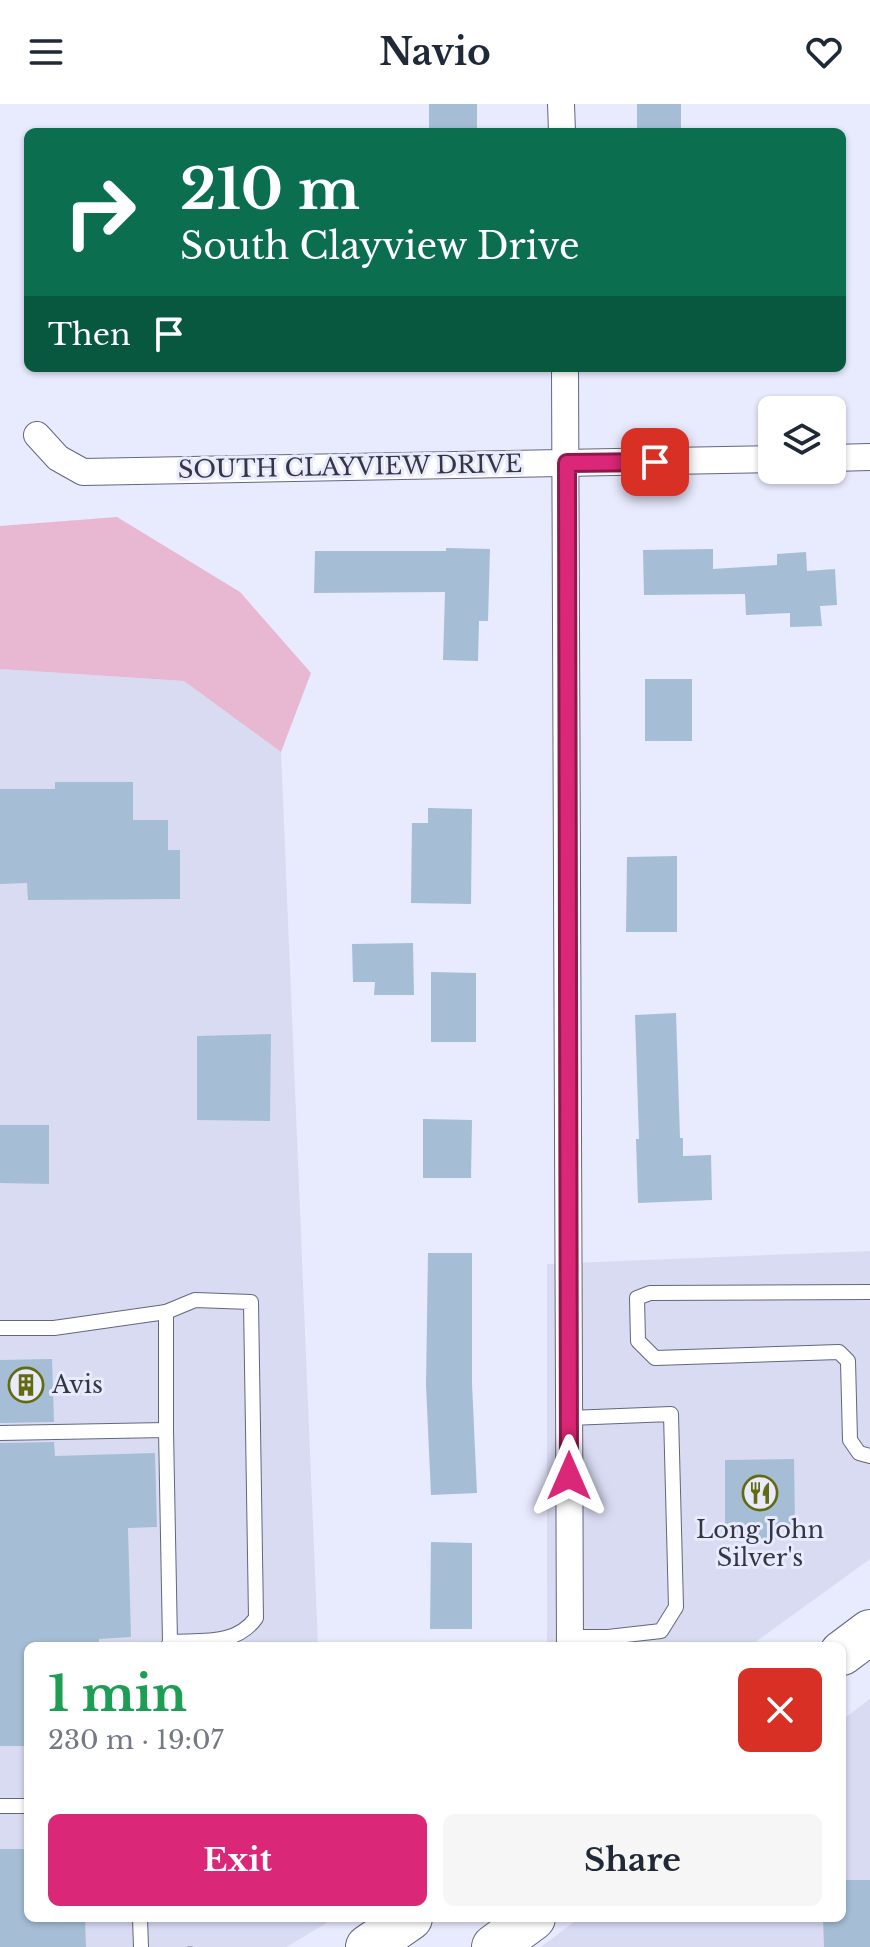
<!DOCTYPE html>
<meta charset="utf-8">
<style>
:root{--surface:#fff;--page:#f6f6f7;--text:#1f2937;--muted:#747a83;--accent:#db2777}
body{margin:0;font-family:"Libre Baskerville",serif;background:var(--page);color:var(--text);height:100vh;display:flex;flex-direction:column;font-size:30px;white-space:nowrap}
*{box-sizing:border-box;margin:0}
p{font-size:26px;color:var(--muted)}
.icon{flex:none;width:44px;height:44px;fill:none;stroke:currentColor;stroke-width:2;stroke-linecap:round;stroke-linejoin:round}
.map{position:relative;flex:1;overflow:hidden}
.drawer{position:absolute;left:24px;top:1538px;width:822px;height:280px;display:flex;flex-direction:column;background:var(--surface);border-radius:12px;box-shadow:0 2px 6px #0004}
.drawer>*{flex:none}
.guide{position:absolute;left:24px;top:24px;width:822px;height:244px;border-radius:12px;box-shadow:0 2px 6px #0004;background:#0b6e4f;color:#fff;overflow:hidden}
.tools{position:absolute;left:758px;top:292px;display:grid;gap:16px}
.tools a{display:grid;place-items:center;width:88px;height:88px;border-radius:12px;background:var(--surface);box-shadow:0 2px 6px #0004;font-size:40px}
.pin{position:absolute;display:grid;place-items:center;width:68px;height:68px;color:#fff;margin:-34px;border-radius:16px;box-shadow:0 4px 12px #0006}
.me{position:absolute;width:88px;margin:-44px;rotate:0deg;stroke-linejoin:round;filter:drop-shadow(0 0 6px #0008)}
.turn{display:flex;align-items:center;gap:28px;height:168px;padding:0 24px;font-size:36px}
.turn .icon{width:104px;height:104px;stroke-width:2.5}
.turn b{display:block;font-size:56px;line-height:68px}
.then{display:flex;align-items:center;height:76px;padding:0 24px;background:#0003;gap:16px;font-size:30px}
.round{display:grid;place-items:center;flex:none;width:84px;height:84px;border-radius:12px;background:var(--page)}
.summary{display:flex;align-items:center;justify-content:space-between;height:136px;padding:0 24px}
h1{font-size:48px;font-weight:700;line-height:60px;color:#1e9e55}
.primary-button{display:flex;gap:16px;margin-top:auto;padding:16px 24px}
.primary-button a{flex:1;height:92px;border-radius:12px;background:var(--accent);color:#fff;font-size:32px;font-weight:700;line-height:92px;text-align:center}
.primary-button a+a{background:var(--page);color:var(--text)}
header{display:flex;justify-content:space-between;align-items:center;height:104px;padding:0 24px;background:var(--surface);font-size:36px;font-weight:700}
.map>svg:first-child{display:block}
.built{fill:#d8dbf2}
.green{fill:#e8b7d1}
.building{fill:#a5bed6}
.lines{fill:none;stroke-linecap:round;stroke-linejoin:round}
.lane-casing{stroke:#626681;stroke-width:16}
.street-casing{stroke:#626681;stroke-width:28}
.highway-casing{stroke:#626681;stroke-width:46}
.path{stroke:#a5a7b8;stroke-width:5;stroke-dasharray:6 4;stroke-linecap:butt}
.lane{stroke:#fff;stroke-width:14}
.street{stroke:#fff;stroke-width:26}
.highway{stroke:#fff;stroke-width:44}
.route-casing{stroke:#8e194d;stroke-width:20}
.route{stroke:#db2777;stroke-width:14}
.labels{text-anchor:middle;stroke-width:6;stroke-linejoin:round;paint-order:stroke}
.street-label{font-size:24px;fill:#343642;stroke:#e8eafe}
.poi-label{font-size:24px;fill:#343642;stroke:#e8eafe;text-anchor:start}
</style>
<header><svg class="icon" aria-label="menu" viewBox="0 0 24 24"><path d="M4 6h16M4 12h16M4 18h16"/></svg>Navio<svg class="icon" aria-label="heart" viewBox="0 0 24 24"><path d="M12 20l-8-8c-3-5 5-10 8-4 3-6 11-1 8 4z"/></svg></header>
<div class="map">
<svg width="870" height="1843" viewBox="0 0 870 1843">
<rect width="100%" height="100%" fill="#e8eafe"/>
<g class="built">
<path d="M0,565L184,577L281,648L318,1542H28V1814H330V1817L286,1843H0Z"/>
<path d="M870,1147V1455L750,1542H547V1160Z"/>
<path d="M870,1595V1843H541L579,1814H842V1616Z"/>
</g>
<path class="green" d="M117,413L240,488L311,569L281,648L184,577L0,565V422Z"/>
<g class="building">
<path d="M429,0H477V28L429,27Z"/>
<rect x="637" y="0" width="44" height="28"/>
<path d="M446,444L490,445L488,517H479L478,557L443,556L445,488L314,489L315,447H446Z"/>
<path d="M713,445V465L777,461V450L806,448L807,467L835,465L837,501L820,502L822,522L790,523V509L746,511L745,490L644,491L643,446Z"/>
<rect x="645" y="575" width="47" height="62"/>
<path d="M55,678H133V716H168V746H180V795L28,796L27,779L0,780V685H55Z"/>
<path d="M428,704L472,705L471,800L411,799L412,719H428Z"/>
<path d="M677,752V828H626L627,753Z"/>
<path d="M413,839L414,891H374L375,878H353L352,840Z"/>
<path d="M431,868L476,869V938H431Z"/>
<path d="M676,909L680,1034H683V1052L711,1051L712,1096L638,1099L636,1035H639L635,911Z"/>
<path d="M271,930L270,1017L197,1016V932Z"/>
<path d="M423,1015L472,1016L471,1074H423Z"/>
<path d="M0,1021H49V1080L0,1079Z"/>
<path d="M428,1149H472V1279L477,1389L431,1391L426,1281Z"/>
<path d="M52,1255L54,1318L0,1319V1256Z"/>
<path d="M54,1338L55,1352L155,1349L157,1423L128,1424L131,1533L99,1535V1542H28V1642H0V1339Z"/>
<path d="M794,1355L795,1422L777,1423L776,1435H725V1356Z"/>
<path d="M431,1438L472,1439V1525H430Z"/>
<path d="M0,1745H28V1814H85L86,1843H0Z"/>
<path d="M842,1776H870V1843H824L823,1814H842Z"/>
</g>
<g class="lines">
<g class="lane-casing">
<g id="lane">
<path d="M870,1188L650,1189L637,1194L638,1237L655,1254L839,1248L848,1257L850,1336L859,1349L870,1352"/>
<path d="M166,1208L195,1196L251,1198L256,1514C236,1542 201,1536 170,1538"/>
<path d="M0,1224H54L166,1208V1326"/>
<path d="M569,1314L671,1310L676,1503L661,1527L608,1533H570"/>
<path d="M0,1329L166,1326L170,1538L168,1542"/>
<path d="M0,1702H28"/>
<path d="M140,1814L141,1843"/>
</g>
</g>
<g class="street-casing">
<g id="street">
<path d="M561,0L562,28"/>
<path d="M565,264L570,1542"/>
<path d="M37,331L58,354L83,368L772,355"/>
<path d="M832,354L870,353"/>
</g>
</g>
<g class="highway-casing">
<g id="highway">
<path d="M842,1549L870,1528"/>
<path d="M368,1843L410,1814"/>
<path d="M494,1843L533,1814"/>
</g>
</g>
<path class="path" d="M190,1842V1843"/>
<use href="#lane" class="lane"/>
<use href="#street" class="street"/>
<use href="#highway" class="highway"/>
</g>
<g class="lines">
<g class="route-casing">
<path id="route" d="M569,1372L567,359L655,358"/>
</g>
<use href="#route" class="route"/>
</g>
<defs>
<g id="building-ring" transform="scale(1.8)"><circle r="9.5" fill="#e8eafe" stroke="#646a0e" stroke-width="1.5"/><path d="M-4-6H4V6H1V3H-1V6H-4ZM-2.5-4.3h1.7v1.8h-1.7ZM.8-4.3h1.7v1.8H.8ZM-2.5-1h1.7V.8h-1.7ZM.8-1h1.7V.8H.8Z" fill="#646a0e"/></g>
<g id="restaurant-ring" transform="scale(1.8)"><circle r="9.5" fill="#e8eafe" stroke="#646a0e" stroke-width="1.5"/><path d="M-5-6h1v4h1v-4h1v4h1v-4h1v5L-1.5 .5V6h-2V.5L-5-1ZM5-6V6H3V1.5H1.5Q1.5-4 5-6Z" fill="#646a0e"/></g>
</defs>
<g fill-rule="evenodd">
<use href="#building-ring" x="26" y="1281"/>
<use href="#restaurant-ring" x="760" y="1389"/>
</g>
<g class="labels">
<g class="street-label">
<text transform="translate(350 363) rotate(-1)" y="8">SOUTH CLAYVIEW DRIVE</text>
</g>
<g class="poi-label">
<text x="52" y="1289">Avis</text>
<text x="760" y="1434" text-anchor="middle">Long John<tspan x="760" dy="28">Silver's</tspan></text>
</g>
</g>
</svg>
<div class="tools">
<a><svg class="icon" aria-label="layers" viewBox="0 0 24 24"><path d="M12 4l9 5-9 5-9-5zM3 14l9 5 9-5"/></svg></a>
</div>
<div class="pin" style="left:655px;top:358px;background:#d93025"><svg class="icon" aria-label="arrive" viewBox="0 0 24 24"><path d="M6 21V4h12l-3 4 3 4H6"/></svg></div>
<svg class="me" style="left:569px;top:1372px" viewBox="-20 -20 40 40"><path d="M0-17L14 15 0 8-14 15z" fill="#db2777" stroke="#fff" stroke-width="4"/></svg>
<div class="guide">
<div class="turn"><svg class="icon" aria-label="right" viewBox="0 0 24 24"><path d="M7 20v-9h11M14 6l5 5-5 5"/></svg><div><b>210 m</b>South Clayview Drive</div></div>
<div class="then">Then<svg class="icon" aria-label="arrive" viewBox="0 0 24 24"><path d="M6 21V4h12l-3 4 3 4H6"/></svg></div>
</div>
<section class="drawer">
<div class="summary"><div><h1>1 min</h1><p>230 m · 19:07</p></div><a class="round" style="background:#d93025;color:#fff"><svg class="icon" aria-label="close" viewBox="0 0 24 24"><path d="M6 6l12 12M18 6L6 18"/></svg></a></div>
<div class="primary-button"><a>Exit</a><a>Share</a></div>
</section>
</div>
